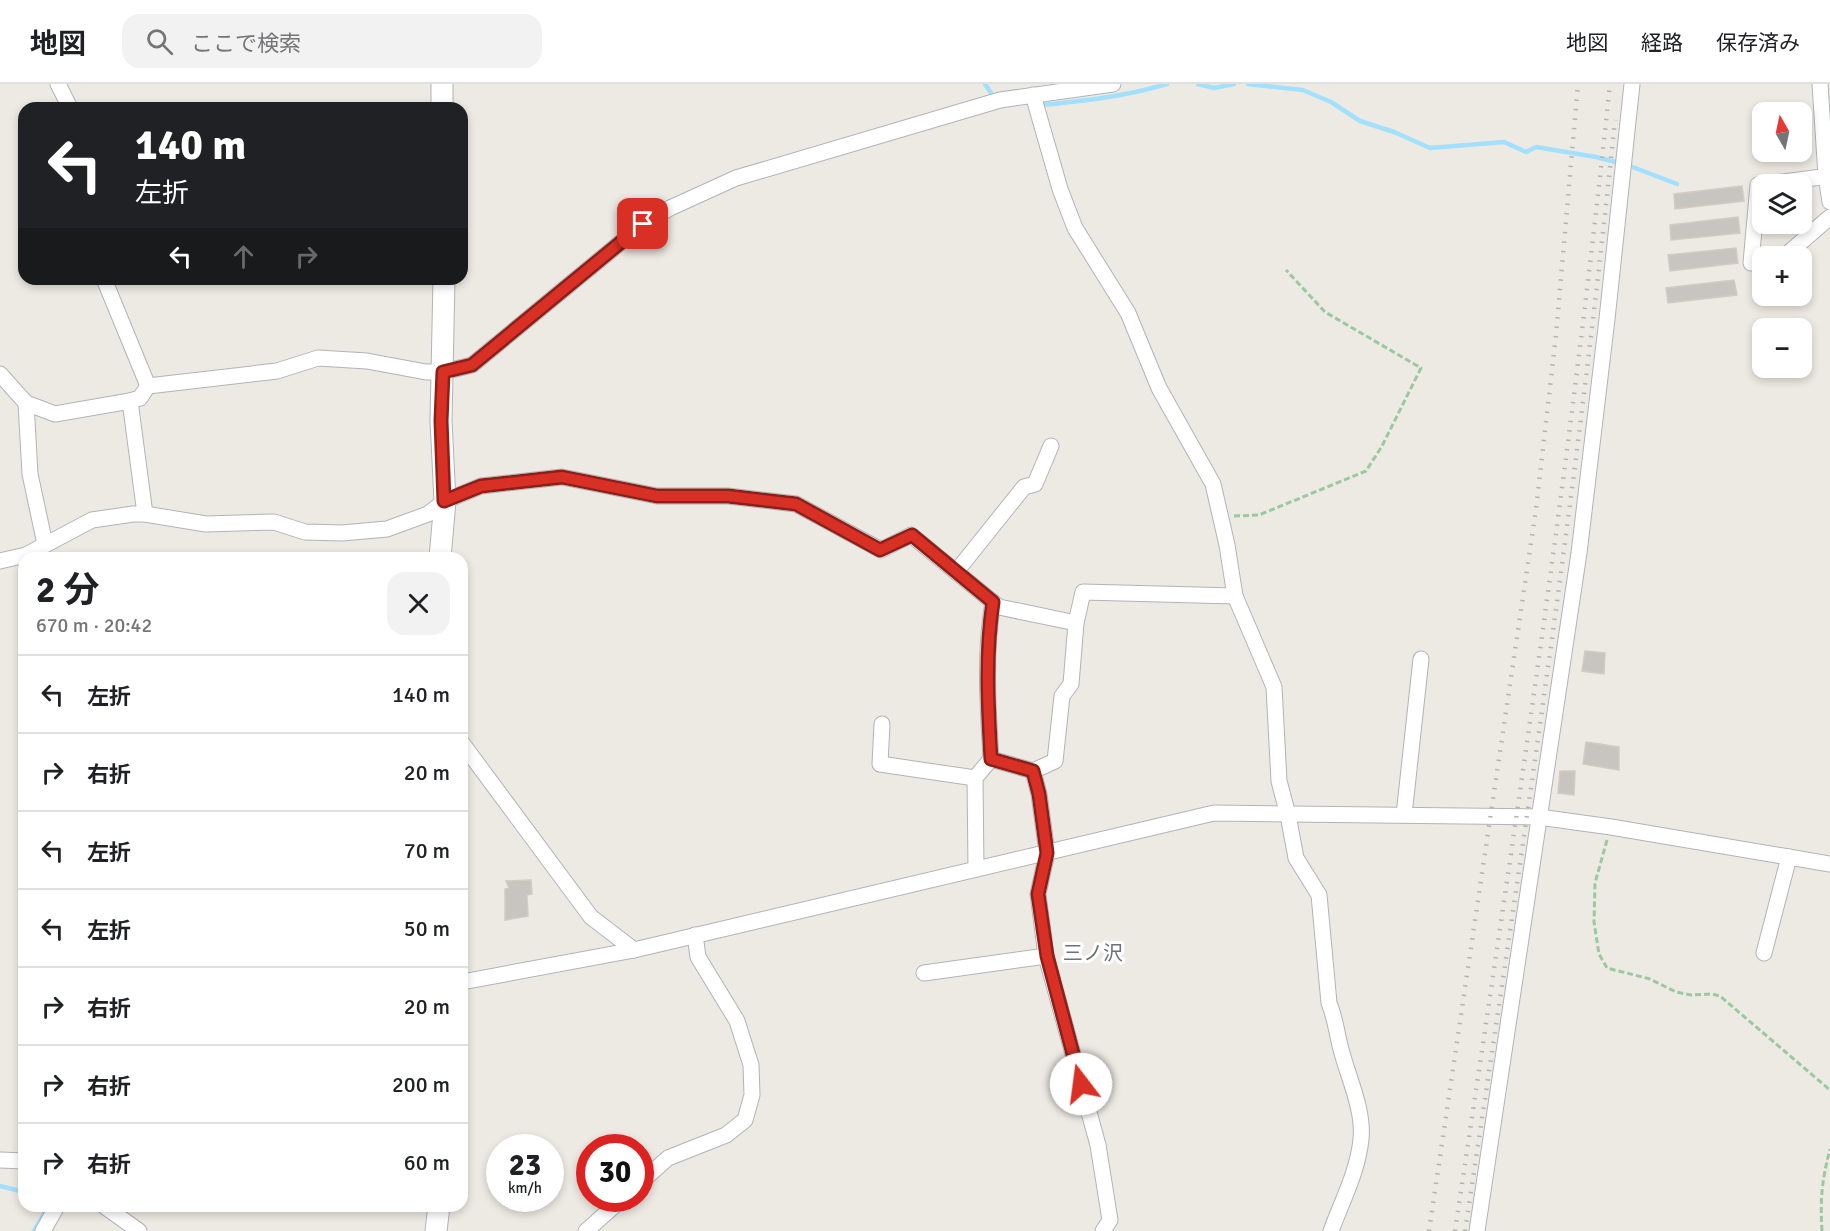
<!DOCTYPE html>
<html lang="ja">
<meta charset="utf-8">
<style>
:root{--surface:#fff;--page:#f2f2f2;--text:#202124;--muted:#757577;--line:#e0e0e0}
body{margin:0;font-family:Signika,"Noto Sans JP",sans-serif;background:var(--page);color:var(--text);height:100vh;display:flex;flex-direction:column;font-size:22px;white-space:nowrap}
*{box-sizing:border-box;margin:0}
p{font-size:20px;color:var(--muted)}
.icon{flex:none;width:33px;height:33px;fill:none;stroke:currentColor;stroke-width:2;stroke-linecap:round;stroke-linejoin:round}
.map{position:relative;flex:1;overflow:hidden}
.details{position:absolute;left:18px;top:468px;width:450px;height:660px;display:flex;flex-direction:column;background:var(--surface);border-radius:18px;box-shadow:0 3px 9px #0003}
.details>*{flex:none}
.guide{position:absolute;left:18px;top:18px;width:450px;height:183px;border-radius:18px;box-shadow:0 3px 9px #0003;background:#202124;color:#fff;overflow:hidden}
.needle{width:39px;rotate:351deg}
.fabs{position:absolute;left:1752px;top:18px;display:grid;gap:12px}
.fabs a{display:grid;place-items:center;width:60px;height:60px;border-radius:12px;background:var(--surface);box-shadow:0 3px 9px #0003;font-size:30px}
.speed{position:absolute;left:486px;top:1050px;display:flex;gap:12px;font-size:30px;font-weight:700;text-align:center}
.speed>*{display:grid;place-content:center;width:78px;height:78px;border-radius:50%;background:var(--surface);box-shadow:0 3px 9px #0003;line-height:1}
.speed small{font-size:15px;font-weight:400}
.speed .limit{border:9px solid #d22;background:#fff;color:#111}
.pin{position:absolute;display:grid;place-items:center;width:51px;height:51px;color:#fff;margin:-26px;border-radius:12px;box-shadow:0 3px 9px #0006}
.me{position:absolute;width:66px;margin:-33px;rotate:345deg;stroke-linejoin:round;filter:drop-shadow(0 0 4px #0008)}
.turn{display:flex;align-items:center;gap:21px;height:126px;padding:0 18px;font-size:27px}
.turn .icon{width:78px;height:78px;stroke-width:2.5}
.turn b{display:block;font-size:42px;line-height:51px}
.lanes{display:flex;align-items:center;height:57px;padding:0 18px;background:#0003;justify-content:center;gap:30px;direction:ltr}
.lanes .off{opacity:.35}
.round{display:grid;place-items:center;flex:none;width:63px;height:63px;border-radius:18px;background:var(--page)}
.head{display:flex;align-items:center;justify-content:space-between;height:102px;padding:0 18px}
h1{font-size:36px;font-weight:700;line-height:45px}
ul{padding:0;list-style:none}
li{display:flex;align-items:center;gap:18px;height:78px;padding:0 18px;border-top:2px solid var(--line)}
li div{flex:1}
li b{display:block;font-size:22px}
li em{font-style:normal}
header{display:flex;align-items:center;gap:36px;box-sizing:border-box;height:84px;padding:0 30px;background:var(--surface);border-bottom:2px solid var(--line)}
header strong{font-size:28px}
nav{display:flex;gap:33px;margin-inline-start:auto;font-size:21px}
.search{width:420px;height:54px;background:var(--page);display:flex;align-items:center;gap:15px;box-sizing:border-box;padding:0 21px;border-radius:18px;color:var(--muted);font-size:22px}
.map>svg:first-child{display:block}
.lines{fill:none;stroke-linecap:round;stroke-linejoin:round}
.stream{stroke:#a3e0fd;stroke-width:4.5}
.building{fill:#c8c5c0;stroke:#d2cbc1;stroke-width:1.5}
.street-casing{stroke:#b0b4b8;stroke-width:17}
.secondary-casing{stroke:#afb4b8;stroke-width:23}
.path{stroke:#9ac9a1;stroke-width:3;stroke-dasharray:6 3;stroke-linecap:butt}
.street{stroke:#fff;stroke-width:15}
.secondary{stroke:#fff;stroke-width:21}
.rail{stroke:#b2b3b3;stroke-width:4.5;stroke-dasharray:1.5 8;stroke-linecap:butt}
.route-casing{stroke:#8d1f18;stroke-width:15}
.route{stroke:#d93025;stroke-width:10}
.labels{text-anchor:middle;stroke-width:6;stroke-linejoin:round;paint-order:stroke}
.neighbourhood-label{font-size:20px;fill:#6c7275;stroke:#fff}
</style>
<header>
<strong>地図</strong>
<div class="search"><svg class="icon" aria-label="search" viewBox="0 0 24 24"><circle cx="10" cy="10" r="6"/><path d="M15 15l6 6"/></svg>ここで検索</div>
<nav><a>地図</a><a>経路</a><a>保存済み</a></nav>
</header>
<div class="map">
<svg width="1830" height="1147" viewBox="0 0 1830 1147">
<rect width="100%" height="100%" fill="#edeae3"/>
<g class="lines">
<g class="stream">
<path d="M985,0L991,9"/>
<path d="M1198,0L1214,4L1234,0"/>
<path d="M1248,0L1303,6L1331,18L1360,37L1394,48L1430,64L1504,58L1526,68L1536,63L1596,73L1619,79"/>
<path d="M1042,21C1085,17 1126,12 1167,0"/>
<path d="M1630,82L1677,100"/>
<path d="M0,1102L24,1108"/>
<path d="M34,1147L47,1125L46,1122"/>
</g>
</g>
<g class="building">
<path d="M1742,102L1744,117L1675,125L1674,110Z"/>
<path d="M1738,133L1740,149L1671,156L1670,141Z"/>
<path d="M1736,164L1738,179L1670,187L1668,171Z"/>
<path d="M1734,196L1737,211L1668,219L1666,204Z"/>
<path d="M1585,567L1605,569L1604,590L1582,587Z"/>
<path d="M1586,658L1619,663V686L1583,680Z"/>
<path d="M1560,687H1575L1574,711L1558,709Z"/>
<path d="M531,796L532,810L527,811L528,832L505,836V805L509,804L506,797Z"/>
</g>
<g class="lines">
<g class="street-casing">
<g id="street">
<path d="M58,0L70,24"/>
<path d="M1820,0L1826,92L1830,118"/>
<path d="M1033,11L1060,105L1075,144L1128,229L1159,304L1213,400L1227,461L1235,512L1274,603L1279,697L1288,731L1296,774L1319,811L1329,919C1336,936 1337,952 1342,969C1349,995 1364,1027 1361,1055C1358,1087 1342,1117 1331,1147"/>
<path d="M1785,172L1830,133"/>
<path d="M1762,177L1751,179L1758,101L1830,92"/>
<path d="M104,195L148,302"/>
<path d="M0,290L26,319"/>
<path d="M148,302L277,287L318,274L367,277L426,288H443L472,281L643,140L670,124L736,94L1000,16L1113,0"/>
<path d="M145,430L130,317L140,314L148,302"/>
<path d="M45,460L30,390L26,319L55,330L130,317"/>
<path d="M0,477L26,471L92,436L133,430H145L206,440L274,438L305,448L342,449L387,445L428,430L445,417L481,402L562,393L657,412H728L796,420L881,466L911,451L999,523L1076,539L1083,508L1235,512"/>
<path d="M956,488L1024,403L1035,400L1051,362"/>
<path d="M882,640L880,680L975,694"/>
<path d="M462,659L591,833L634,866"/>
<path d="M991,675L1033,687L1055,677L1062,612L1071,600L1076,539"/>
<path d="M1033,687L1039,710L1047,769L1038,810L1046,872L1098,1061L1110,1136L1103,1147"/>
<path d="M1404,731L1421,575"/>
<path d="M976,785L975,694L991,675C988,623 984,570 993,518"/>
<path d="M1764,869L1789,773"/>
<path d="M924,889L1046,872"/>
<path d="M462,898L634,866L1214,729L1539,733L1611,743L1830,780"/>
<path d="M0,1076L24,1077"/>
<path d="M640,1099L668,1074L726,1051L745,1036L752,1011L751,981L737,937L698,873L695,851"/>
<path d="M104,1122L139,1147"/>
<path d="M43,1147L57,1122"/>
<path d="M586,1147L623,1114"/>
<path d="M1477,1147L1579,469L1607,235L1632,0"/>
</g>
</g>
<g class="secondary-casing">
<g id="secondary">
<path d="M442,0V24"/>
<path d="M440,474L445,417L441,337L444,195"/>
<path d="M436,1147L439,1122"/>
</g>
</g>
<g class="path">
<path d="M1234,432L1259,431L1366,387L1382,362L1421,284L1325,228L1286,186"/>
<path d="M1607,756L1595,799L1594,838L1599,870L1607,884L1650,895L1676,908L1691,911L1712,910L1720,912L1830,1006"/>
<path d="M1822,1147C1820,1114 1822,1096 1830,1065"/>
</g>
<use href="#street" class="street"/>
<use href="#secondary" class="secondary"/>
<g class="rail">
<path d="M1429,1147L1536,425L1556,251L1578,0"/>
<path d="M1455,1147C1512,765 1570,384 1610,0"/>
<path d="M1465,1147C1521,777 1577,408 1615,36"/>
</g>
</g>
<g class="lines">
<g class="route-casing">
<path id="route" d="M643,140L472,281L443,288L441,337L444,417L481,402L562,393L657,412H728L796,420L880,466L912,451L993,518C985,570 988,623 991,675L1033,687L1039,710L1047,769L1038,810L1047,872L1081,1000"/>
</g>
<use href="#route" class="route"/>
</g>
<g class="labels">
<g class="neighbourhood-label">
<text x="1093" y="876">三ノ沢</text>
</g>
</g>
</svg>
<div class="fabs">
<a><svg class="needle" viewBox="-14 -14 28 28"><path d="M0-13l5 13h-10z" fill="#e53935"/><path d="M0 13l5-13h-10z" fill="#757577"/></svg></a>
<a><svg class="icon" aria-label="layers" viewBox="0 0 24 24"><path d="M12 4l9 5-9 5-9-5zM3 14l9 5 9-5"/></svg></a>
<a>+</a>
<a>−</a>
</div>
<div class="speed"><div>23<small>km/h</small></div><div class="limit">30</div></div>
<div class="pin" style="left:643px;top:140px;background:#d93025"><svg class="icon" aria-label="arrive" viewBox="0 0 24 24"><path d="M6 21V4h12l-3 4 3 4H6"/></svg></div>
<svg class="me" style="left:1081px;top:1000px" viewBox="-20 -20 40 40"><circle r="19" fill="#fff"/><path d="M0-13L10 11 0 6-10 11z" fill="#d93025"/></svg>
<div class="guide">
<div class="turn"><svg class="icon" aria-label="left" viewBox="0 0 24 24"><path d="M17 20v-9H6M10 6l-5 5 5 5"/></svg><div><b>140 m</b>左折</div></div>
<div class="lanes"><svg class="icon" aria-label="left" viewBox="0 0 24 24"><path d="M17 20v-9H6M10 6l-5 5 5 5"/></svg><svg class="icon off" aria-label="ahead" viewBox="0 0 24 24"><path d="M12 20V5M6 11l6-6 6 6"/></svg><svg class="icon off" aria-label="right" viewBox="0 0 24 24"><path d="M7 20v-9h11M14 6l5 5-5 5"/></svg></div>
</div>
<section class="details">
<div class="head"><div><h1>2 分</h1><p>670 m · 20:42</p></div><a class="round"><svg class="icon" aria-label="close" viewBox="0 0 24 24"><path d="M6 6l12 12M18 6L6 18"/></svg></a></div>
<ul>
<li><svg class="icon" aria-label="left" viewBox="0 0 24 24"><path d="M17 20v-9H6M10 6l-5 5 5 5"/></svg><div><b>左折</b></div><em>140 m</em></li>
<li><svg class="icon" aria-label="right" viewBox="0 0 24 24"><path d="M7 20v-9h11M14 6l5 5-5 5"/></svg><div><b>右折</b></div><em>20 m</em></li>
<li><svg class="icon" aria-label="left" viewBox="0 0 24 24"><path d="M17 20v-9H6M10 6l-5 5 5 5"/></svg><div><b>左折</b></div><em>70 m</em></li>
<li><svg class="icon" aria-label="left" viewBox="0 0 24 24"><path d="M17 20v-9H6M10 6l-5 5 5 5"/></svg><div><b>左折</b></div><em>50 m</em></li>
<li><svg class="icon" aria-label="right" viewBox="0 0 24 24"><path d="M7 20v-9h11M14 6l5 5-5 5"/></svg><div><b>右折</b></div><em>20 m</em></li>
<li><svg class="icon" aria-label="right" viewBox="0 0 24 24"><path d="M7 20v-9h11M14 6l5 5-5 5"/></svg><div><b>右折</b></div><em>200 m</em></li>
<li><svg class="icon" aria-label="right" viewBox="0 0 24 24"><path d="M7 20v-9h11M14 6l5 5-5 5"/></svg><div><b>右折</b></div><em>60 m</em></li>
</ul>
</section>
</div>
